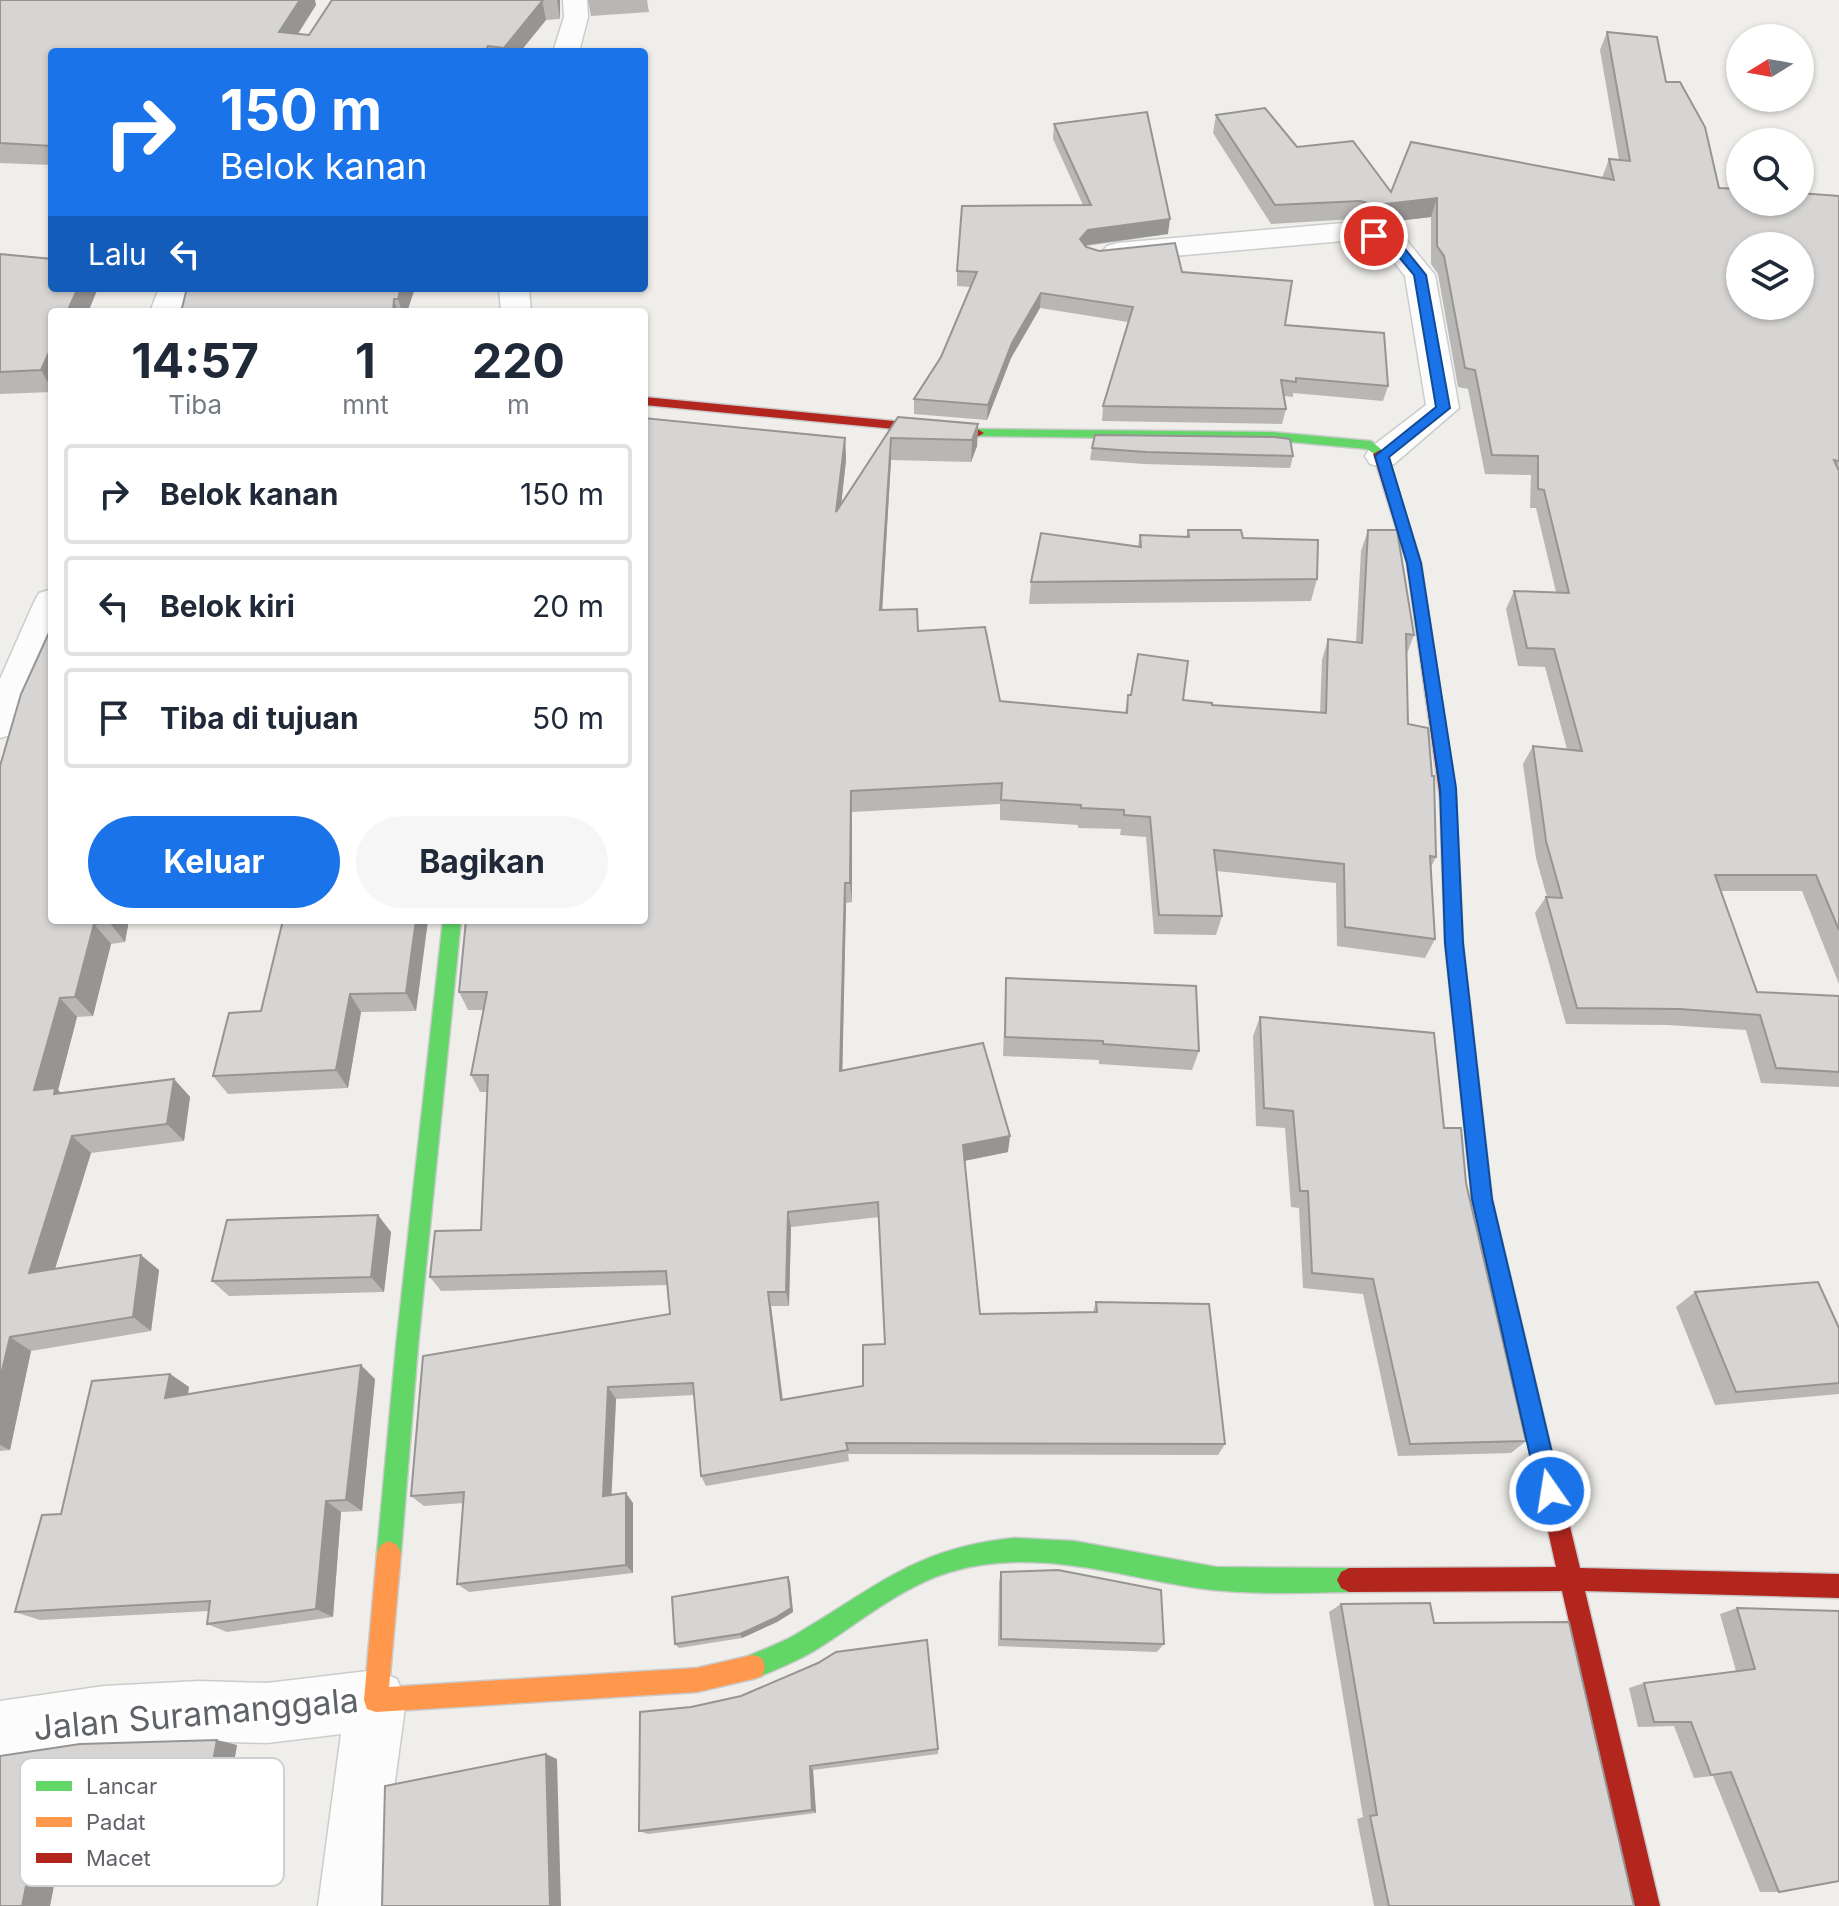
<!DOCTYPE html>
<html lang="id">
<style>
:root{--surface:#fff;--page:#f6f6f7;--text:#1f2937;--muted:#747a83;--line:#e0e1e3;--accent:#1a73e8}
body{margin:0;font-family:Inter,sans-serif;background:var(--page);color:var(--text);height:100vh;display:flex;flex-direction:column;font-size:30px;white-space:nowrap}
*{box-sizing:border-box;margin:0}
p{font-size:26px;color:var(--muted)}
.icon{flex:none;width:44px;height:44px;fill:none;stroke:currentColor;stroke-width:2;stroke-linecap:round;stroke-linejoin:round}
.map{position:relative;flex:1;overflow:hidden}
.panel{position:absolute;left:48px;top:308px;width:600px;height:616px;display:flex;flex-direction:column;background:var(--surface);border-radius:8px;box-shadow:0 2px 6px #0004}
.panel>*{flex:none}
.top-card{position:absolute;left:48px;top:48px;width:600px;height:244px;border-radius:8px;box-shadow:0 2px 6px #0004;background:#1a73e8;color:#fff;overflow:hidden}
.needle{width:52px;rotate:259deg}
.tools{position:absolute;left:1726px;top:24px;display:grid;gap:16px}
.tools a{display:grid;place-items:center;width:88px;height:88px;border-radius:50%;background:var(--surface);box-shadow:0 2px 6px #0004;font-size:40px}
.pin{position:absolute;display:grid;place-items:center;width:68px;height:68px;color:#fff;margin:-34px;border:4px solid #fff;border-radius:50%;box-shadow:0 2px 8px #0007}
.me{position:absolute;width:88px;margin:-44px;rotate:347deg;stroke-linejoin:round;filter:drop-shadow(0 0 6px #0008)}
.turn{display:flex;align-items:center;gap:28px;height:168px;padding:0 40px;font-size:36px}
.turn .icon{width:104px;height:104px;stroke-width:2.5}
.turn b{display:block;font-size:56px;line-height:68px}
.then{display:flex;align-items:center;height:76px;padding:0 40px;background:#0003;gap:16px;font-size:30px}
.eta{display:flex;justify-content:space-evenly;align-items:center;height:136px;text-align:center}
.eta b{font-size:48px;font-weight:700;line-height:56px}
.button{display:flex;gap:16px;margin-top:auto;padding:16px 40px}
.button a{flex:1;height:92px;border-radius:48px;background:var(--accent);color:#fff;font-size:32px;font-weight:700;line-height:92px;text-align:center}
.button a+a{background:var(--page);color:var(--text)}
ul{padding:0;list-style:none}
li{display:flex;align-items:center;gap:24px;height:100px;margin:0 16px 12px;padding:0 24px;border:4px solid var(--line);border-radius:8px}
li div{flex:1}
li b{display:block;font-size:30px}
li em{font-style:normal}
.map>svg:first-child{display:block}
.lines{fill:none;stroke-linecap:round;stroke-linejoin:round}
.street-casing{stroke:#cbcccc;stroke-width:3}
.fast-casing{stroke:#cacacb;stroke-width:3}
.slow-casing{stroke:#cacacb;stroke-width:3}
.jam-casing{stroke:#cacacb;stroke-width:3}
.street{fill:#fdfcfc;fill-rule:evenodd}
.fast{fill:#63d668;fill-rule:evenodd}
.slow{fill:#ff974d;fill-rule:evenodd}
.jam{fill:#b3261e;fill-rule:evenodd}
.wall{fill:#b8b7b5;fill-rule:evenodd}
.shaded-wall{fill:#969594}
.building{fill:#d6d5d3;stroke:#969594;stroke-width:2;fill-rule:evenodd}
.route{fill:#1a73e8;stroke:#114b97;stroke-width:2}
.labels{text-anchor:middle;stroke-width:6;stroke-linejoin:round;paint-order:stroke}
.near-street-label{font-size:34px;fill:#5f6368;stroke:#fff}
.key{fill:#fff;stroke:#cfd0d2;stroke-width:2}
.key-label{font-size:22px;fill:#5f6368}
</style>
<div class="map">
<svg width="1839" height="1906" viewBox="0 0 1839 1906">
<rect width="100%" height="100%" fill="#efeeea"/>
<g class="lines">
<g class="street-casing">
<g id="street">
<path d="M563,0H587L588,17L579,52H553L564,17Z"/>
<path d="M1355,222L1403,236L1435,275L1459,408L1394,464L1382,467L1370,464L1365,456L1370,448L1426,405L1405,276L1383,248L1354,240L1117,261L1107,258L1102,252L1107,246L1117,243Z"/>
<path d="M159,288H189L180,312H150Z"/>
<path d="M499,288H529L531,312H501Z"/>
<path d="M52,589V646L14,734L0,738V679L34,602L39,593Z"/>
<path d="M376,1670L397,1679L406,1700L385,1855L382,1906H318L341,1734L267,1743L199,1741L104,1746L0,1761V1701L104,1686L199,1681L267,1683Z"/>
</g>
</g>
<g class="fast-casing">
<g id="fast">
<path d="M977,429L1271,432L1371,441L1387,454L1380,458L1367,449L1271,440L972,436V430Z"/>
<path d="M443,920H461L418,1346L401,1553L397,1561L389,1565L381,1561L377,1553L396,1346Z"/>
<path d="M1014,1538L1074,1541L1216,1567L1349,1568L1357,1572L1361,1580L1357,1588L1349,1592C1298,1593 1247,1595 1197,1588C1114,1575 1034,1547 950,1572C900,1587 858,1624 814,1651C795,1662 773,1671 753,1679L744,1676L741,1667L744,1658C761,1650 779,1644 795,1635C877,1587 915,1548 1014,1538Z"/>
</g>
</g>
<g class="slow-casing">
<g id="slow">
<path d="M1448,793L1456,799L1463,943L1492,1199L1557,1473L1554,1481L1546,1484L1538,1481L1535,1473L1472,1199L1445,943L1440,799Z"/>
<path d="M389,1541L397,1545L401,1553L389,1687L697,1668L753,1655L762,1658L765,1667L762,1676L753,1679L697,1692L376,1712L367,1709L364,1700L377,1553L381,1545Z"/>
</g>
</g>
<g class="jam-casing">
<g id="jam">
<path d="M644,397L977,429L984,433L977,437L644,405Z"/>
<path d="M1380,450L1387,454L1421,563L1456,799L1448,805L1440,799L1407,563L1373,454Z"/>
<path d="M1546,1462L1554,1465L1557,1473L1580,1568L1839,1574V1598L1585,1591L1660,1906H1634L1562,1591L1349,1592L1341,1588L1337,1580L1341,1572L1349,1568L1556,1567L1535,1473L1538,1465Z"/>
</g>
</g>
<use href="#street" class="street"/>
<use href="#fast" class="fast"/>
<use href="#slow" class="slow"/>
<use href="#jam" class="jam"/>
</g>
<g class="wall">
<path d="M0,0L316,5L298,34L309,35L332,0H560V19L546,20L520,52H52V165L0,163Z"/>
<path d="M588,0H647L649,12L591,16Z"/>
<path d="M1607,32L1666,82L1719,188L1839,196V984L1802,891H1721L1757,992L1839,996V1087L1761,1083L1746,1030L1667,1025L1566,1024L1535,913L1546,897H1547L1536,858L1523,764L1533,746L1567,749L1545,667L1518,666L1506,609L1514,591L1556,592L1536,508H1530L1531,475L1485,474L1468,389L1458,387L1438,274L1431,264V217L1371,224L1355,219L1271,224L1213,133L1216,115L1297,147L1391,192L1602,178L1609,159L1619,160L1600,50Z"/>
<path d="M1054,124L1168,234L1086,246L1099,251L1182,272L1285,325L1388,386L1383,401L1293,393V397L1284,396L1286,409L1282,424L1102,421L1103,406L1128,322L1040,308L1011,358L987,420L914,414V399L941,357L970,287L957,286V271L1083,205L1053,139Z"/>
<path d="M0,254L52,288H98L88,312H52V392L0,394Z"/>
<path d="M187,288H415L407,312H181Z"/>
<path d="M898,417L978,424L977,446L971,462L891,460L882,610L918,631L1000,701L1125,713L1128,695L1183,700L1212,705L1320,713L1322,660L1328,639L1356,643L1361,551L1368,530L1414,635L1406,656L1408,724L1436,857L1431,867L1435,939L1425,958L1337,946L1336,883L1216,871L1222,916L1216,935L1154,934L1146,837L1120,835L1121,829L1078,828V825L1000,820V804L852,812V902L846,903L842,1070L1008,1152L965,1161L980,1314L1093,1312L1096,1302L1225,1444L1218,1455L848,1454L849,1461L706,1486L701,1476L694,1395L616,1399L611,1495L633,1503V1573L469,1592L457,1584L463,1503L424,1506L411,1496L670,1314L667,1285L441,1291L430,1277L481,1230L487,1092H480L471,1075L483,1010H468L459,992L845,438L846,460L841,505ZM879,1217L885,1344L863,1386L783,1400L771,1306H789L791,1227Z"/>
<path d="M1092,448L1293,456L1290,468L1144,464L1090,460Z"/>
<path d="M1188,530L1243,538L1317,579L1311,601L1029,604L1031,582L1138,546L1140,535L1186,537Z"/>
<path d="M0,766L129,920L125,942L111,944L93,1016L77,1017L58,1090L61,1093L174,1079L190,1097L184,1141L91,1153L55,1269L159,1270L151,1331L31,1351L10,1450L0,1451Z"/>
<path d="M428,920L416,1011L361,1012L348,1088L228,1094L213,1076L261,1011Z"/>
<path d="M1006,978L1199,1051L1192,1070L1099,1064V1060L1003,1056Z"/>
<path d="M1260,1017L1444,1128L1466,1183L1526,1441L1511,1453L1398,1456L1363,1294L1303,1288L1299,1208L1291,1207L1285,1128L1256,1126L1253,1036Z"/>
<path d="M391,1232L384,1292L229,1296L212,1281Z"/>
<path d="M1695,1292L1839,1328V1394L1715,1405L1676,1307Z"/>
<path d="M170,1374L189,1387L188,1394L375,1379L362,1511L341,1512L333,1617L227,1632L207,1624L209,1611L40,1620L15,1612L61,1514Z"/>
<path d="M1001,1572L1164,1644L1157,1652L998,1646L999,1582Z"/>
<path d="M790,1582L793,1612L777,1622L742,1638L679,1648L675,1644Z"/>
<path d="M1341,1604L1434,1623L1634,1906H1374L1357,1819L1363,1817L1329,1612Z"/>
<path d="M1737,1608L1839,1611L1779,1892H1760L1713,1776L1694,1778L1674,1726L1638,1727L1629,1688L1644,1683L1736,1671L1720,1614Z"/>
<path d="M640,1712L938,1749V1754L813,1770L816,1813L648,1834L639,1831Z"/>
<path d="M237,1745L220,1843L60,1854L50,1906L0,1756Z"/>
</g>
<g class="shaded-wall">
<path d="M300,0H315L316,5L286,52L279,32Z"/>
<path d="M542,0L546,20L520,52H505L504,48Z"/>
<path d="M557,0H560V19Z"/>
<path d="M1437,198L1431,217L1371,224L1376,205Z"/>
<path d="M1170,219L1168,234L1086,245L1079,254L1080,239L1088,230Z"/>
<path d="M78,288H98L88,312H67Z"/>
<path d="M401,288H415L407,312H402L398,299Z"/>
<path d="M1041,293L1040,308L1011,358L987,420L988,405L1012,343Z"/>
<path d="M394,299L398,312H393Z"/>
<path d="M52,346V389L41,370Z"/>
<path d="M978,424L977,446L971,462L972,440Z"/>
<path d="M845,438L846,460L838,533L836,512Z"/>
<path d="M891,438V460L881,631L880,610Z"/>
<path d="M851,791L852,812V902L850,883Z"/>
<path d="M845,883L846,903L842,1088L840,1071Z"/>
<path d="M109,920H129L125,942L109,922Z"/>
<path d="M416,920H428L416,1011L406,993Z"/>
<path d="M94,924L111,944L93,1016L75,997Z"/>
<path d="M350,994L361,1012L348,1088L336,1070Z"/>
<path d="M60,998L77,1017L58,1090L74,1106L34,1090Z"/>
<path d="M174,1079L190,1097L184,1141L167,1124Z"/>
<path d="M72,1136L91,1153L49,1288L29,1273Z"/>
<path d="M1010,1136L1008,1152L963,1161V1145Z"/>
<path d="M788,1212L791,1227L789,1306L786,1292Z"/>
<path d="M378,1215L391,1232L384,1292L371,1277Z"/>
<path d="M141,1255L159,1270L151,1331L133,1317Z"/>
<path d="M768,1292L771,1306L784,1412L781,1400Z"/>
<path d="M10,1337L31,1351L10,1450L0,1445V1379Z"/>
<path d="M361,1365L375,1379L362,1511L346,1500Z"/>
<path d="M170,1374L189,1387L185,1411L165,1398Z"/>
<path d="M608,1387L616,1399L611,1506L603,1496Z"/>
<path d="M626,1493L633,1503V1573L626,1565Z"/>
<path d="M326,1501L341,1512L333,1617L316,1609Z"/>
<path d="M788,1577L790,1582L793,1612L777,1622L742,1638L740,1634Z"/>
<path d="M217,1740L237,1745L220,1843L198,1841Z"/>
<path d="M546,1754L557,1759L561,1906H550Z"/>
<path d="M810,1766L813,1770L816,1813L812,1810Z"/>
<path d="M33,1852L60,1854L50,1906H22Z"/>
</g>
<g class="building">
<path d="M0,0H300L279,32L309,35L332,0H543L504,48L488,46L485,52H52V146L0,143Z"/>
<path d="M1607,32L1657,37L1666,82H1680L1705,127L1719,188L1740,189V202H1800V193L1839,196V461L1834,460L1839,471V930L1816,875H1715L1757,992L1839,996V1072L1776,1068L1760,1015L1680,1009L1577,1008L1546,897L1562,898L1546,841L1533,746L1582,751L1554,649L1527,648L1514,591L1569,593L1544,490L1538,489V456L1492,455L1475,370L1465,368L1444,256L1437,246V198L1376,205L1360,201L1275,205L1216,115L1265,108L1297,147L1353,141L1391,192L1411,142L1614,180L1609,159L1630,161ZM1740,246H1800V306H1740Z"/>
<path d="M1147,112L1170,219L1088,230L1080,239L1086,247L1099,251L1175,243L1182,272L1292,281L1285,325L1384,333L1388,386L1296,378V382L1281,380L1286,409L1103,406L1133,307L1041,293L1012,343L988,405L914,399L941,357L977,272L957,271L962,206L1091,205L1054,124Z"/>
<path d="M0,254L52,259V288H78L67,312H52V346L41,370L0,372Z"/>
<path d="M187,288H401L398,299H394L393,312H181Z"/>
<path d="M898,417L978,424L972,440L891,438L880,610L917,609L918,631L985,627L1000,701L1127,713L1128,695H1131L1138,654L1188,661L1183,700L1212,703V705L1326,713L1328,639L1362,643L1368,530H1397L1414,635L1406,634L1408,724L1428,728L1432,776H1434L1436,857L1430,856L1435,939L1345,927L1344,864L1214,850L1222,916L1159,915L1150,817L1124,815V810L1081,808V805L1001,800L1002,783L851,791L850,883H845L840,1071L983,1043L1010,1136L963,1145L980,1314L1097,1312L1096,1302L1209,1304L1225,1444L846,1443L848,1450L701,1476L693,1383L608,1387L603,1496L626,1493V1565L457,1584L464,1492L411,1496L423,1356L670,1314L666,1271L430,1277L435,1231L481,1230L488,1075H471L487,992H459L466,920H644V418L845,438L836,512ZM878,1202L885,1344L863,1345V1386L781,1400L768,1292H786L788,1212Z"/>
<path d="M1095,435L1274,437L1290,439L1293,456L1146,452L1092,448Z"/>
<path d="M1188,530H1241L1243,538L1318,540L1317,579L1031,582L1041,533L1141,547L1140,535L1189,537Z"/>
<path d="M52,626V920H109V922L94,924L75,997L60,998L34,1090L55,1088L54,1094L174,1079L167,1124L72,1136L29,1273L141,1255L133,1317L10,1337L0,1379V766L21,694Z"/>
<path d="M283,920H416L406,993L350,994L336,1070L213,1076L229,1013L261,1011Z"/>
<path d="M1006,978L1196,986L1199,1051L1103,1044V1041L1005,1037Z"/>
<path d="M1260,1017L1434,1033L1444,1128H1461L1466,1183L1526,1441L1410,1444L1373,1279L1312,1273L1308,1191H1300L1293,1111L1264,1108Z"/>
<path d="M378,1215L371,1277L212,1281L227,1220Z"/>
<path d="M1818,1282L1839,1328V1383L1736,1392L1695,1292Z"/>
<path d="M361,1365L346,1500L326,1501L316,1609L207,1624L210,1601L15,1612L42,1515L61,1514L92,1381L170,1374L165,1398Z"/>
<path d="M1058,1570L1161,1590L1164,1644L1001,1639V1572Z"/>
<path d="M788,1577L791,1608L775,1618L740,1634L675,1644L672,1597Z"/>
<path d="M1430,1603L1434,1623L1569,1622L1634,1906H1389L1370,1816L1377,1815L1341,1604Z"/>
<path d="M1737,1608L1839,1611V1881L1779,1892L1731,1772L1711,1775L1691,1722H1654L1644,1683L1755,1669Z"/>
<path d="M927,1640L938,1749L810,1766L812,1810L639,1831L640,1712L691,1707L741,1696L818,1663L836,1652Z"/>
<path d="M217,1740L198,1841L33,1852L22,1906H0V1756L80,1744Z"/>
<path d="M546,1754L550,1906H382L385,1786Z"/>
</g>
<path class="route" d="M1374,233L1397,239L1426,275L1450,408L1389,457L1421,563L1456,788L1463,943L1492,1199L1561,1491L1558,1499L1550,1502L1542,1499L1538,1491L1472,1199L1445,943L1440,788L1407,563L1375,456L1436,407L1414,275L1388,244L1369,239L1368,236Z"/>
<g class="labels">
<g class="near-street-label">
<text transform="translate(196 1714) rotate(-5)" y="12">Jalan Suramanggala</text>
</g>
</g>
<rect x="20" y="1758" width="264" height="128" rx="12" class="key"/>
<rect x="36" y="1781" width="36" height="10" fill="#63d668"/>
<rect x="36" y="1817" width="36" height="10" fill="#ff974d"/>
<rect x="36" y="1853" width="36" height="10" fill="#b3261e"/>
<g class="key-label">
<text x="86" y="1794">Lancar</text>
<text x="86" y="1830">Padat</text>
<text x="86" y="1866">Macet</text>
</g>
</svg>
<div class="tools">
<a><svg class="needle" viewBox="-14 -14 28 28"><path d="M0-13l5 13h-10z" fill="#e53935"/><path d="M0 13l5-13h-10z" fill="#747a83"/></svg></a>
<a><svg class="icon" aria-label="search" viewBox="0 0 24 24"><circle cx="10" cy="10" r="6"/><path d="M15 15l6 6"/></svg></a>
<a><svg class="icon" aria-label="layers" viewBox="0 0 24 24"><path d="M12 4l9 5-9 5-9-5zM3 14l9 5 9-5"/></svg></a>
</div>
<div class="pin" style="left:1374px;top:236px;background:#d93025"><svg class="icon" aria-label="arrive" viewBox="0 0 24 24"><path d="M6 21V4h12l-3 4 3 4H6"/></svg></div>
<svg class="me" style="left:1550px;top:1491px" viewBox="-20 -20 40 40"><circle r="17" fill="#1a73e8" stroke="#fff" stroke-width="3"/><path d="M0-11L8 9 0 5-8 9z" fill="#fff"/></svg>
<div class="top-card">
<div class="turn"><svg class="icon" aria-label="right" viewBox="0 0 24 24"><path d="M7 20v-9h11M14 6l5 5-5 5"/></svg><div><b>150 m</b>Belok kanan</div></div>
<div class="then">Lalu<svg class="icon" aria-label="left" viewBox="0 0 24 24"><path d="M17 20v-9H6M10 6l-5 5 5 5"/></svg></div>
</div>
<section class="panel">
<div class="eta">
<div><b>14:57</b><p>Tiba</p></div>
<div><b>1</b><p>mnt</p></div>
<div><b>220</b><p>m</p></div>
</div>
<ul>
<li><svg class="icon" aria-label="right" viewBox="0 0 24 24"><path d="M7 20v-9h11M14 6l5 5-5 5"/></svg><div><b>Belok kanan</b></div><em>150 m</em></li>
<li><svg class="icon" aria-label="left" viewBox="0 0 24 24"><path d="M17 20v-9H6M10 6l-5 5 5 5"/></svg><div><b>Belok kiri</b></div><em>20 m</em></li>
<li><svg class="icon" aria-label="arrive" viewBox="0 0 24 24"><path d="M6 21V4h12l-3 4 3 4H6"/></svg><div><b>Tiba di tujuan</b></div><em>50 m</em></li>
</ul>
<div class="button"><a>Keluar</a><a>Bagikan</a></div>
</section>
</div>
